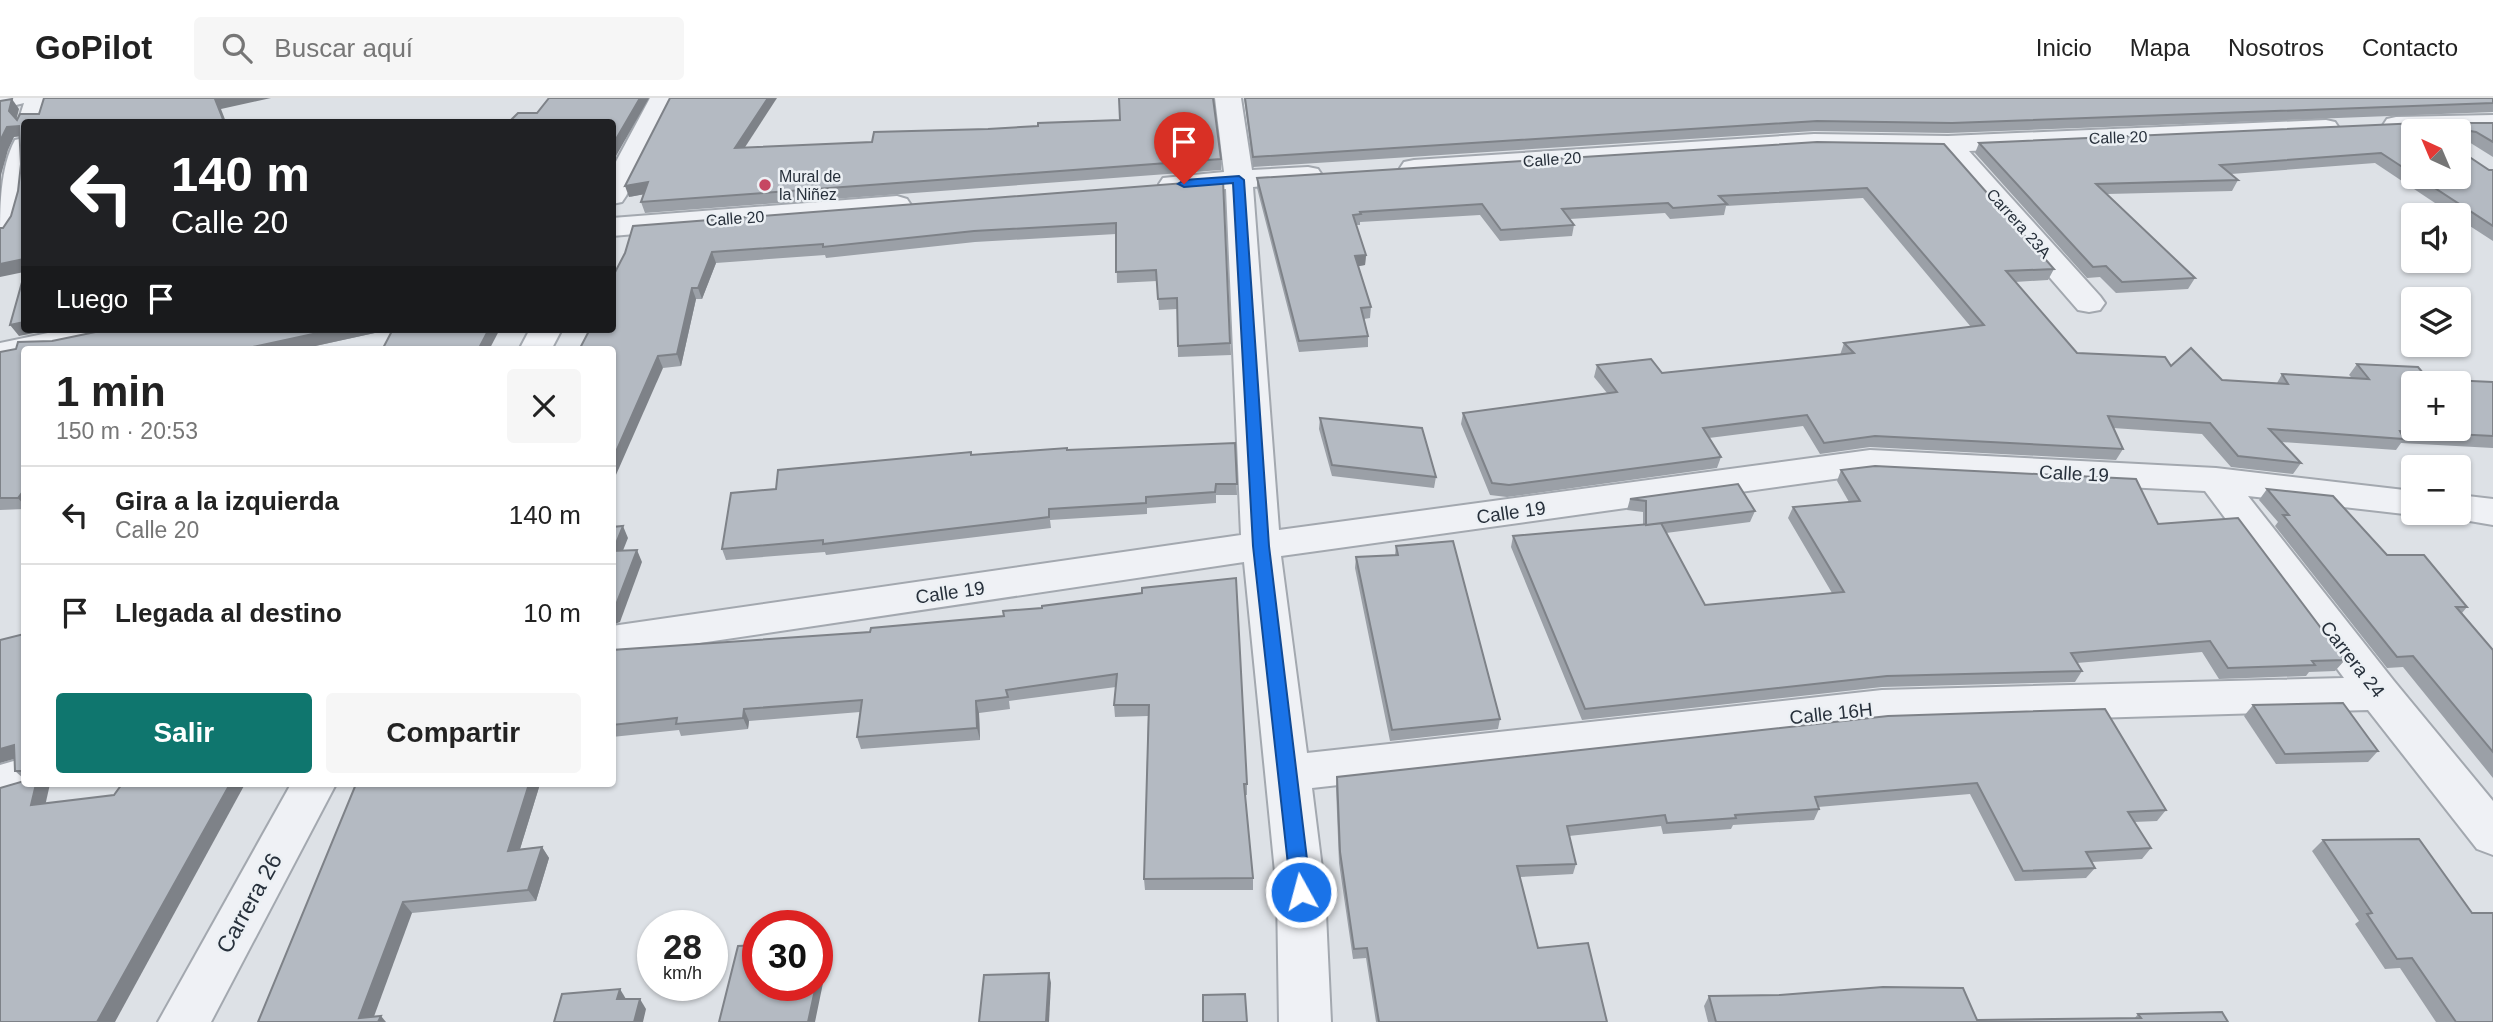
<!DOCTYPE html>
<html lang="es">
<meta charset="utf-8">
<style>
:root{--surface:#fff;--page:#f6f6f6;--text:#222;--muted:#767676;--line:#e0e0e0;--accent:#0f766e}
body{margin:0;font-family:Arial,sans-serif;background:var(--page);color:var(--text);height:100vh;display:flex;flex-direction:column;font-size:26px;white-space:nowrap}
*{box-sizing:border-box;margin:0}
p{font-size:23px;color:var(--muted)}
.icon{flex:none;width:38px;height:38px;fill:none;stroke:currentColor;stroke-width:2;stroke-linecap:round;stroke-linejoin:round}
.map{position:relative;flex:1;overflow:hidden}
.side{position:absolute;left:21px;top:248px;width:595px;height:441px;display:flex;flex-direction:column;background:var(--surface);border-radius:7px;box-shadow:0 2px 5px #0004}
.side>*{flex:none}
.top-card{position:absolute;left:21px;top:21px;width:595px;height:214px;border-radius:7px;box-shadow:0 2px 5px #0004;background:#202124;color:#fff;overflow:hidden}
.needle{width:46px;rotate:316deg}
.controls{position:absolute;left:2401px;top:21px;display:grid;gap:14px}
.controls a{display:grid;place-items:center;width:70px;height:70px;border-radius:7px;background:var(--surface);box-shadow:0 2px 5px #0004;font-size:35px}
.speed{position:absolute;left:637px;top:812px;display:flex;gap:14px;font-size:35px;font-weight:700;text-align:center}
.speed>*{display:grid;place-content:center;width:91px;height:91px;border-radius:50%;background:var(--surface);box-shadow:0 2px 5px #0004;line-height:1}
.speed small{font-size:18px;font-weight:400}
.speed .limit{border:10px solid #d22;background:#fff;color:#111}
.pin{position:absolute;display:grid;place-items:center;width:60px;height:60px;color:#fff;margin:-72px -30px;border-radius:50% 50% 50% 0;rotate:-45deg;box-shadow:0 0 7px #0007}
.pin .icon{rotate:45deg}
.me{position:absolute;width:77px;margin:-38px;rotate:353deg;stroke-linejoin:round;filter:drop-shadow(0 0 5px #0008)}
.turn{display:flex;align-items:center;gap:24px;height:147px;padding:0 35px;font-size:32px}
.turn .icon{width:91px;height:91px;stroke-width:2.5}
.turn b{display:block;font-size:49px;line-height:60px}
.then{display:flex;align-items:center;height:66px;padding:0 35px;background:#0003;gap:14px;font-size:26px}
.round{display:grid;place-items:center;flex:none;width:74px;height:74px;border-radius:7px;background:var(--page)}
.head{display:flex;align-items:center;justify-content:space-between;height:119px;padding:0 35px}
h1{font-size:42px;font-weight:700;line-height:52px}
.cta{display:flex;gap:14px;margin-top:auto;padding:14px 35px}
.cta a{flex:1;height:80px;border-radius:7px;background:var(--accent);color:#fff;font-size:28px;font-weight:700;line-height:80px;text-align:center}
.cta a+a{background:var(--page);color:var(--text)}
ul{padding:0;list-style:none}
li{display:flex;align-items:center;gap:21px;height:98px;padding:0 35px;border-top:2px solid var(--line)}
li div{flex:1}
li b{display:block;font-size:26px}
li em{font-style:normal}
header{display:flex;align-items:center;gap:42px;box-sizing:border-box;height:98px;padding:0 35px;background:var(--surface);border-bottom:2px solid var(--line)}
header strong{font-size:33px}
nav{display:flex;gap:38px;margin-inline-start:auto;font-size:24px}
.search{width:490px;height:63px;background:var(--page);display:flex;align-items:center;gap:18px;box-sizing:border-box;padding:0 24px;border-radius:7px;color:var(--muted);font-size:26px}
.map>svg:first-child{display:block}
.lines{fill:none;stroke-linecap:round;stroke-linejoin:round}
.minor-casing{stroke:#a3a8af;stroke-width:4}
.minor{fill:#eff1f5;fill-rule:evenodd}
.wall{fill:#9ba0a7;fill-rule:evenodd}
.shaded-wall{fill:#7e8288}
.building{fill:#b4bac2;stroke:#7e8288;stroke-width:2;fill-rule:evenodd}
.route{fill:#1a73e8;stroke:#114b97;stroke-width:2}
.poi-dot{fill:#c64762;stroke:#ecf0f4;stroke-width:2.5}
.labels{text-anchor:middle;stroke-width:5;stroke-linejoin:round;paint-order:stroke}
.far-street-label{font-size:16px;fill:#27303b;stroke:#ecf0f4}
.far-poi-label{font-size:16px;fill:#27303b;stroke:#ecf0f4;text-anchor:start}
.street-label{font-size:19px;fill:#27303b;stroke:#ecf0f4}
.near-street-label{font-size:23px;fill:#27303b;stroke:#ecf0f4}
</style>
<header>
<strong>GoPilot</strong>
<div class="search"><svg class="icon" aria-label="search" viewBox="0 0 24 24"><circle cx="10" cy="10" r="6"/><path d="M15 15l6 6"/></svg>Buscar aquí</div>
<nav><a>Inicio</a><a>Mapa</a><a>Nosotros</a><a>Contacto</a></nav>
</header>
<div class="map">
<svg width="2493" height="924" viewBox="0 0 2493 924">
<rect width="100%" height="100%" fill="#dde1e6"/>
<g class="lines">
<g class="minor-casing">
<g id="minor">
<path d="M0,0H51L44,24H24V30L18,24L24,5L0,11Z"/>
<path d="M650,0H676L626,98L622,104L612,106V71Z"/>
<path d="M1215,0H1241L1252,72L1308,69L1318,71L1322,77L1318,83L1253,89L1279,432L1870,352L2216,370L2413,393V415H2423L2413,417L2248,398L2394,583L2493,703V757L2477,751L2368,612L1882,626L1312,690L1325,794L1331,924H1279L1277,794L1244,464L612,558V528L1241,437L1226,91L1173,94L1163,92L1159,86L1163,80L1224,74ZM1870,376L2205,393L2344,580L1882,592L1307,655L1281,458Z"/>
<path d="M2493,17V33L2396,35L2387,33L2383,27L2387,21L2396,19Z"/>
<path d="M2326,22L2335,24L2339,30L2335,36L1969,53L2100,198L2105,205L2100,212L2089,214L2078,212L1941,54L1814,52L1414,78L1404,76L1400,70L1404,64L1414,62L1814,36L1948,38Z"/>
<path d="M24,40C27,69 28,112 10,138L0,141C0,109 0,70 15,42Z"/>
<path d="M897,98L907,101L911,107L907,113L612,138V120Z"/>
<path d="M67,231H129L124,238L60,252H24V260L0,265V245Z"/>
<path d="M530,231H562L551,252H519Z"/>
<path d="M2459,397L2493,401V427L2446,419L2443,415H2459Z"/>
<path d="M24,660V686H42L40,691L0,703V667Z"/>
<path d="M291,686H336L211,924H158Z"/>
</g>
</g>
<use href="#minor" class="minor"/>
</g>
<g class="wall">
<path d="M1244,0H2493V14L1948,35L1814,33L1253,69Z"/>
<path d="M2493,25V59L2469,44L2465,43V56L2489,72H2493V143L2459,121V117H2453L2375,65L2231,76L2238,82L2232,93L2107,96L2195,180L2188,191L2116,195L2100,179L2087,180L1975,55L1979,45ZM2413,33L2459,79H2413Z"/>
<path d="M1817,44L2054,171L2048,182L2015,184L2077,255L2171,268L2222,282L2277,285L2282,276L2352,280L2349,277L2357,266L2428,281L2493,284V350L2401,345L2396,352L2281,344L2301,365L2293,376L2231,369L2202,336L2113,330L2123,351L2116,362L1870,349L1820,356L1803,328L1709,340L1721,359L1717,370L1507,399L1490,397L1461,326L1463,315L1607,295L1594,279L1597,267L1662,275L1840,257L1844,245L1971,229L1863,100L1726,108L1724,117L1670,121L1665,115L1570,121L1574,127L1572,138L1500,143L1480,117L1360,124V127H1356L1366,157L1365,167L1358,168L1371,209L1370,220L1364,221L1368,238V249L1299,254L1257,90V80Z"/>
<path d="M745,50L1221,61V72L645,115L641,104L644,96L629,99Z"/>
<path d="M1223,82L1231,257L1178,259L1177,211L1159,212L1157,183L1117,185L1116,136L975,144L826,160L825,157L716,165L702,201H696L681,268L663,270L612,231L625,155Z"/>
<path d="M110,231H393L297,252H24V411L0,412V254Z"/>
<path d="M1320,320L1436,379L1434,390L1332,378L1319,331Z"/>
<path d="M1235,345L1237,397H1216V405L1147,410V416L1050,422L1051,430L826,457L825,454L726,462L722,451L776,391L972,357Z"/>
<path d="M1841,372L2158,426L2345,562L2335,573L2309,574L2306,578L2219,581L2202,554L2077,565L2082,573L2075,584L1882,589L1582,622L1511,449L1513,438L1643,427V414L1627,412L1630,401L1755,413L1750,424L1666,435L1705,507L1832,495L1788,420L1793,409L1849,404L1837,383Z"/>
<path d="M2267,391L2387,457L2467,509L2462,515L2493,552V680L2403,569L2387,570L2275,428L2278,424L2259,402Z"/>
<path d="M1396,448L1500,621L1498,631L1390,643L1355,470L1356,459L1395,457Z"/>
<path d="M1042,510L1247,686V697H1245L1253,780V792H1145L1144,781L1148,618L1115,619L1114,607L1116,589L1009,603L1010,611L979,615L980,642L861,651L857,639L860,614L749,623L748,631L681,638L679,632L612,639V552L870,534L1004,518Z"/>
<path d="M24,536V681L15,673Z"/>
<path d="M2253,607L2378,653L2368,664L2276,666L2244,618Z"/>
<path d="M1888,618L2166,712L2157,723L2134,724L2151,750L2142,761L2092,764L2095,770L2086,780L2015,783L1970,696L1818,709L1819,711L1814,722L1733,727L1731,731L1663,736L1661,728L1569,738L1576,766L1573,776L1520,779L1538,850L1607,924H1376L1366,860L1353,861L1339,765L1336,690L1337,679Z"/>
<path d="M356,686H540L520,751L542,749L549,760L536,803L412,815L258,924Z"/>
<path d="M2323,742L2472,815L2493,924H2436L2400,870L2385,871L2355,826L2359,823L2312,753Z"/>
<path d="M1709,898L1977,922L2134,921L2138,916L2228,924H1708L1704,908Z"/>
</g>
<g class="shaded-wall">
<path d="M219,0H271L221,11L226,24H224L215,1Z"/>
<path d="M640,0H649L612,65V48Z"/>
<path d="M768,0H777L738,60L735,50Z"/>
<path d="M12,1L19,11L16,23L9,13Z"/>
<path d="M19,28L24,38L14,39L8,52L1,77L0,104V43L7,29Z"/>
<path d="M648,84L651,95L629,99L625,88Z"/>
<path d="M712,154L716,165L702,201L698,190Z"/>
<path d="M1366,157L1365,167L1354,169L1355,158Z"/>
<path d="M24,161V174L0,179V166Z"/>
<path d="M692,190L696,201L681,268L677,256Z"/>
<path d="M24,224V231H54L19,238L10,227Z"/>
<path d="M336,231H393L297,252H239Z"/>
<path d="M489,231H500L489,252H478Z"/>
<path d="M658,258L663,270L612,386V363Z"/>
<path d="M24,392V407L18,400Z"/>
<path d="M623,428L628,440L618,465L613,453Z"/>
<path d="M637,452L642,464L620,524L612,527V513Z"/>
<path d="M976,603L979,615L980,642L977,630Z"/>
<path d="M744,611L749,623L748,631L743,620Z"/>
<path d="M14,647L24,658L0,665V651Z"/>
<path d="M36,686H50L43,717L31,707Z"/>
<path d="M230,686H245L115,924H97Z"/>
<path d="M529,686H540L516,764L508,753Z"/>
<path d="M542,749L549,760L536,803L528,792Z"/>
<path d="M403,804L412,815L372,924L359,920Z"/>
<path d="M824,846L829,856L815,924H808L816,887H817V879Z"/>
<path d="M1049,875L1051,885L1049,924H1046Z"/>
<path d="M620,891L626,901H617Z"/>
<path d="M640,901L646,911L643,924H634Z"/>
<path d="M381,918L386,924H378Z"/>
</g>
<g class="building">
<path d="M44,0H219L215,1L224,24H24V161L0,166V130H3L11,118L18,93L21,66L19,28L7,29L0,43V3L12,1L9,13L17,22L20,16H39Z"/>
<path d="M549,0H640L612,48V24H509L518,15H537Z"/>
<path d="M670,0H768L735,50L872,44L874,34L988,31L1038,28V25L1120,22L1119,0H1213L1221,61L641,104L648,84L625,88Z"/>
<path d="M1245,0H2493V5L1952,25L1817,23L1253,59Z"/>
<path d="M2420,25H2493V44L2476,34L2464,32L2465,56L2489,72H2493V128L2418,79H2459V33H2413V76L2381,55L2220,67L2238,82L2096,86L2195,180L2122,184L2106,168L2093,169L1979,45Z"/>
<path d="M1817,44L1944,46L2054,171L2006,173L2077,255L2165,259L2171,268L2191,250L2222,282L2288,286L2282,276L2369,281L2357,266L2418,269L2428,281L2493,284V338L2400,333L2404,341L2269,331L2301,365L2238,358L2210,325L2108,318L2123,351L1875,338L1824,345L1807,317L1703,330L1721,359L1509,387L1492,385L1463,315L1617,294L1597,267L1651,261L1662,275L1854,255L1844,245L1984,227L1867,90L1719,98L1727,106L1673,110L1668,105L1562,111L1574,127L1501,132L1482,106L1360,114L1361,116L1353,117L1366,157L1355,158L1371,209L1361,210L1368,238L1299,243L1257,80ZM2413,285H2459V331H2413Z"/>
<path d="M1223,82L1230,245L1178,248L1177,200L1158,201L1156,172L1116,174V125L974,133L823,149V146L712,154L698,190H692L677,256L658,258L612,363V252H579L590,231H612V180L625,155L633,128Z"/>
<path d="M24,177V224L10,227Z"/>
<path d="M110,231H336L239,252H24V392L18,400H0V254L16,251L18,244L52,243Z"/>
<path d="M393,231H489L478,252H382Z"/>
<path d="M1320,320L1422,330L1436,379L1332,367Z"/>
<path d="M1235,345L1237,386H1216L1215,394L1146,399V405L1049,411V419L823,446V442L722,451L731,395L776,391L778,372L971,354V357L1067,350V352Z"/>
<path d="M1875,368L2136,381L2158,426L2238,420L2345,562L2312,563L2315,567L2228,570L2210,543L2071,555L2082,573L1887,578L1585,611L1513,438L1661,425L1705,507L1844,494L1793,409L1860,403L1841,372Z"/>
<path d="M1738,386L1755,413L1646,427V403L1630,401Z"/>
<path d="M2267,391L2333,398L2387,457H2424L2467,509H2456L2493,552V654L2413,558L2397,559L2283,417H2289Z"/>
<path d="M623,428L613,453L637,452L614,512L612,513V429Z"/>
<path d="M1453,443L1500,621L1392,632L1356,459L1398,457L1396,448Z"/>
<path d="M1236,480L1247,686H1244L1253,780L1144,781L1149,607H1114L1117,576L1006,592L1008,599L976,603L977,630L857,639L862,602L744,611L743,620L676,626L677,620L612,627V552L870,534L871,530L1004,518L1003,513L1042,510V508L1142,495V490Z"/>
<path d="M24,536V673H15L14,647L0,651V542Z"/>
<path d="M2343,605L2378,653L2285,656L2253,607Z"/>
<path d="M2105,611L2166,712L2128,714L2151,750L2086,754L2095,770L2023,773L1977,685L1815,699L1819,711L1735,717L1736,720L1667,725L1665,717L1567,728L1576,766L1517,768L1538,850L1588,845L1607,924H1379L1367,850L1354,851L1340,754L1337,679L1888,618Z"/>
<path d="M24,683V686H36L31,707L114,697L122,686H230L97,924H0V690Z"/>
<path d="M356,686H529L508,753L542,749L528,792L403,804L359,920L381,918L378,924H258Z"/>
<path d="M2419,741L2472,815H2493V924H2456L2412,860L2397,861L2367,816L2372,815L2323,742Z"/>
<path d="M817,846H824L817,879Z"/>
<path d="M758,847V887H816L808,924H719L738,848Z"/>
<path d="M1049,875L1046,924H979L984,877Z"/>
<path d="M1883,889L1963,890L1977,922L2141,920L2138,916L2222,914L2228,924H1716L1709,898L1780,897Z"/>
<path d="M620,891L617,901H640L634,924H554L562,896Z"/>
<path d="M1245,896L1247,924H1203V897Z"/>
</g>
<path class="route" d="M1239,78L1244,82L1269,448L1311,794L1308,800L1301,803L1294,800L1291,794L1253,448L1233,85L1184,89L1178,86L1184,82Z"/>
<circle class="poi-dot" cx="765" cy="87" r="7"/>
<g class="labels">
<g class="far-street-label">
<text transform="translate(2118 39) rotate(-2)" y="6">Calle 20</text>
<text transform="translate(1552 61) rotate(-4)" y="6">Calle 20</text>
<text transform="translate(735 120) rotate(-4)" y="6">Calle 20</text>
<text transform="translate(2019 125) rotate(48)" y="6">Carrera 23A</text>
</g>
<g class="far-poi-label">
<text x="779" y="84">Mural de<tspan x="779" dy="18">la Niñez</tspan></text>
</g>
<g class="street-label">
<text transform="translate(2074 375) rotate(3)" y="7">Calle 19</text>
<text transform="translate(1511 414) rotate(-8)" y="7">Calle 19</text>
<text transform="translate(950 494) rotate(-8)" y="7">Calle 19</text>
<text transform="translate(2353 561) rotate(52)" y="7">Carrera 24</text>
<text transform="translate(1831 615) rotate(-6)" y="7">Calle 16H</text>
</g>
<g class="near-street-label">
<text transform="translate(249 805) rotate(-61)" y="8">Carrera 26</text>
</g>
</g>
</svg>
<div class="controls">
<a><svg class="needle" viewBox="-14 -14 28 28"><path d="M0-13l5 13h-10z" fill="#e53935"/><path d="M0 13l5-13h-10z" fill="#767676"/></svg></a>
<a><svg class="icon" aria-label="sound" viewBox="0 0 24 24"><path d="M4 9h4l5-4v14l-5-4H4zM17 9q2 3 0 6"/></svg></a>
<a><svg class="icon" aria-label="layers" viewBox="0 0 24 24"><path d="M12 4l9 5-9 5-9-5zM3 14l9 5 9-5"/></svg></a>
<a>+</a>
<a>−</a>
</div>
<div class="speed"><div>28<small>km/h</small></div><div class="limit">30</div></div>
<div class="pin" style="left:1184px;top:86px;background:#d93025"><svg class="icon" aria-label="arrive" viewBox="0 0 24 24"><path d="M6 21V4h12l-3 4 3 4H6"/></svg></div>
<svg class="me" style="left:1301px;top:794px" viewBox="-20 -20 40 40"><circle r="17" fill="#1a73e8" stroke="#fff" stroke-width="3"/><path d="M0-11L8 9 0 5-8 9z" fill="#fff"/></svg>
<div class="top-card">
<div class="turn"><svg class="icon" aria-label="left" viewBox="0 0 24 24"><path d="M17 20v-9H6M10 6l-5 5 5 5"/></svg><div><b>140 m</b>Calle 20</div></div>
<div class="then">Luego<svg class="icon" aria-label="arrive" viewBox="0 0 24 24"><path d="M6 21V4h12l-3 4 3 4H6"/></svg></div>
</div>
<section class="side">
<div class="head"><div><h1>1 min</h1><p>150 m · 20:53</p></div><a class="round"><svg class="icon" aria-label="close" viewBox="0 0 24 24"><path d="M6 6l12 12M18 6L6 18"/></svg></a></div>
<ul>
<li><svg class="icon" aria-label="left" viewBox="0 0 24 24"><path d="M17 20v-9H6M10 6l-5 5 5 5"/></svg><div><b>Gira a la izquierda</b><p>Calle 20</p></div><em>140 m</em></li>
<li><svg class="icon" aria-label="arrive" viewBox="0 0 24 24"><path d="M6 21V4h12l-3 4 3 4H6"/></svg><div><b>Llegada al destino</b></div><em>10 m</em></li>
</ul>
<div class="cta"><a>Salir</a><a>Compartir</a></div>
</section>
</div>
